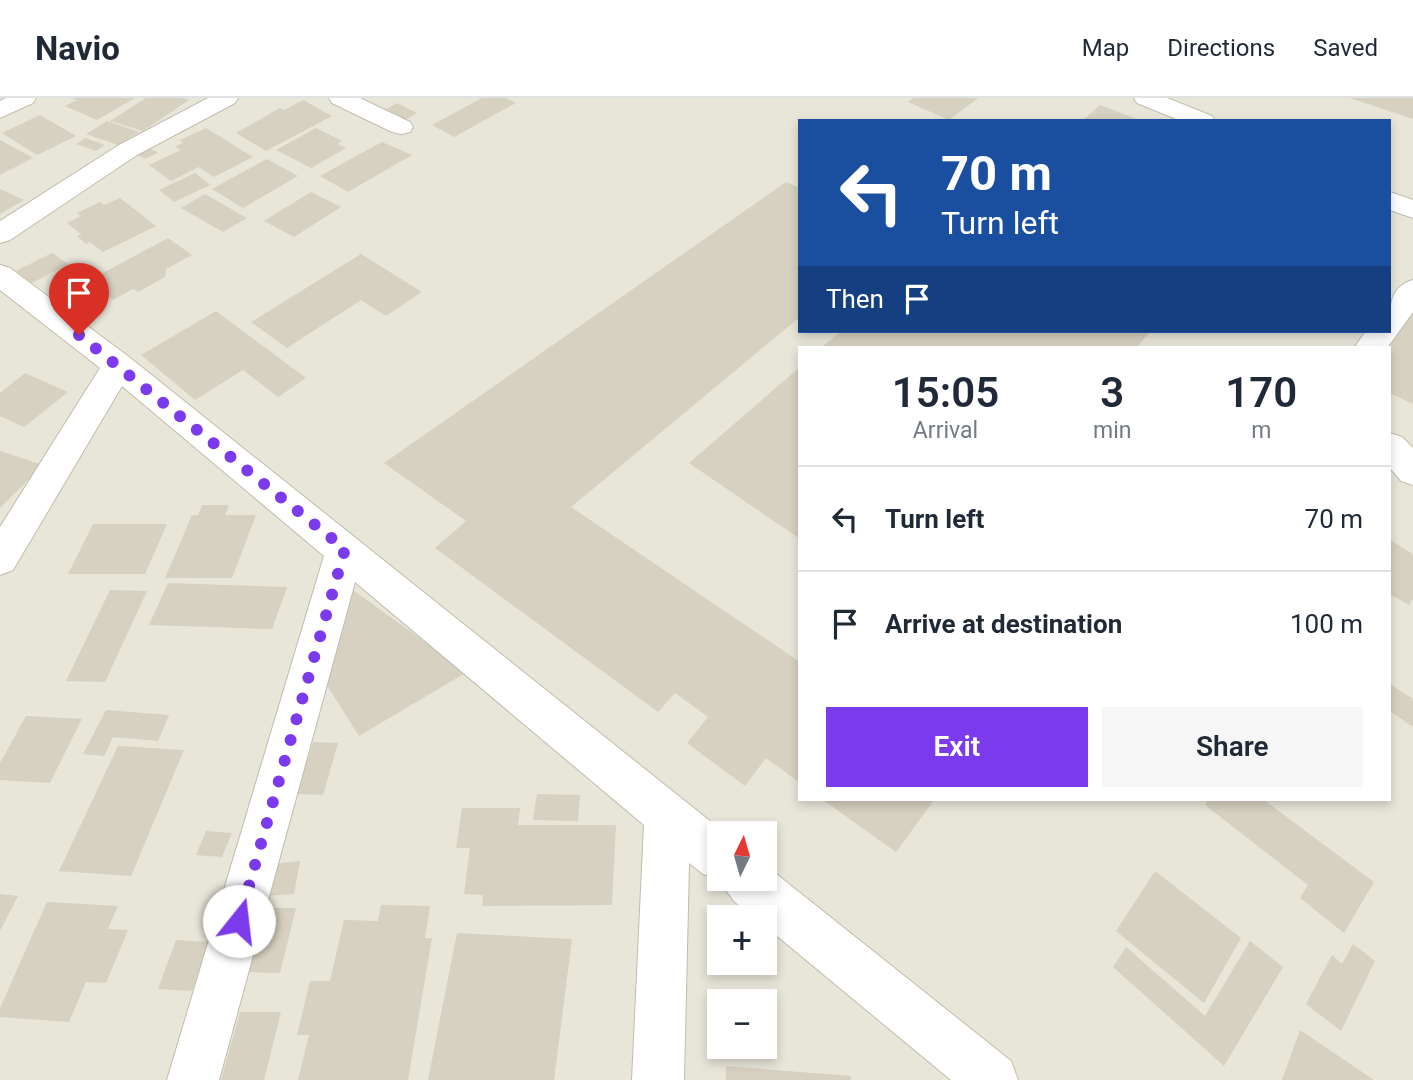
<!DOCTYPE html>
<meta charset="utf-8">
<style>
:root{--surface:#fff;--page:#f6f6f7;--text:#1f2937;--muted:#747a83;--line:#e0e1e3;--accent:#7c3aed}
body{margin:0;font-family:Roboto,sans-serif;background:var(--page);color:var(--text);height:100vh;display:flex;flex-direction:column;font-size:26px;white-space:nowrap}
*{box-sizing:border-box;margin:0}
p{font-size:23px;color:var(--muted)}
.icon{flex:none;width:38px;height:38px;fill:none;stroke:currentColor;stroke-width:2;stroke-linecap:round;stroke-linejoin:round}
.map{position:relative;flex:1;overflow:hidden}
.side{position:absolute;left:798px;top:248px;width:593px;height:455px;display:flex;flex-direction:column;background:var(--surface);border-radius:0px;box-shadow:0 4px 10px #0003}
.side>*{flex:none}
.guide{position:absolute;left:798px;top:21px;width:593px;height:214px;border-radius:0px;box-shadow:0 4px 10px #0003;background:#1a4fa0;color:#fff;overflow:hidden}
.needle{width:46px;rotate:5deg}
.buttons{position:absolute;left:707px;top:723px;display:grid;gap:14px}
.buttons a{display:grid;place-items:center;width:70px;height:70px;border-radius:0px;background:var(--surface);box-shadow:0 4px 10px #0003;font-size:35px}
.pin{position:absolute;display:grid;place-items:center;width:60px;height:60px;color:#fff;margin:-72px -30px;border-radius:50% 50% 50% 0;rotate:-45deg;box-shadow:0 0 7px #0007}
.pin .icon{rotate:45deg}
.me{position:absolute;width:77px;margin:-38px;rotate:16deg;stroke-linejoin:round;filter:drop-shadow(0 0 5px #0008)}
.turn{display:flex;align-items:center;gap:24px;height:147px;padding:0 28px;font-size:32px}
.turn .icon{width:91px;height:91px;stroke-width:2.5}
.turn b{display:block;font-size:49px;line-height:60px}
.then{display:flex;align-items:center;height:66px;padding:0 28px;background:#0003;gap:14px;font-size:26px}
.eta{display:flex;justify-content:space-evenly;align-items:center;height:119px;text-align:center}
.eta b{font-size:42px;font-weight:600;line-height:49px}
.button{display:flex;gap:14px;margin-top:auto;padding:14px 28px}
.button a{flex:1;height:80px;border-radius:0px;background:var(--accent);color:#fff;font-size:28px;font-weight:600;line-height:80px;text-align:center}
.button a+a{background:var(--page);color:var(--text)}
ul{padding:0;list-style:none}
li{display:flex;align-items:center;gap:21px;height:105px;padding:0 28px;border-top:2px solid var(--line)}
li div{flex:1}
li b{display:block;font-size:26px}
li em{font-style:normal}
header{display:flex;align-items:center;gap:42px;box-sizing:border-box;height:98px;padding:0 35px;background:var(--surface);border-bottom:2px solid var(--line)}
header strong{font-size:33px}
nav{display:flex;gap:38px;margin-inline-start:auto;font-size:24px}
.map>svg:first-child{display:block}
.residential{fill:#e8e6d9;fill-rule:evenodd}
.building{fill:#d6d1c0}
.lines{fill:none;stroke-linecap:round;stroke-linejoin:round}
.minor-casing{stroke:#c0bdad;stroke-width:2}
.minor{fill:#fff;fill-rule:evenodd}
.route{stroke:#7c3aed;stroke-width:12;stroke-dasharray:0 21.6}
</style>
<header>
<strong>Navio</strong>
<nav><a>Map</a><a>Directions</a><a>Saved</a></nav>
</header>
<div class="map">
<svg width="1413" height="982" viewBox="0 0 1413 982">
<rect width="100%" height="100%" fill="#f4f3ea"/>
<path class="residential" d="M0,0H1413V982H0ZM800,23H1390V233H800ZM800,250H1390V702H800ZM719,735H765V780H719ZM719,819H765V864H719ZM719,903H765V948H719Z"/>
<g class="building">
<path d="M71,0H135L97,22L65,8L77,2Z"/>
<path d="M146,0H183L189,2L143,33L110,23Z"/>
<path d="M482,0H506L516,5L454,39L432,27Z"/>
<path d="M914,0H978L949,22L908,4Z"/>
<path d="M1350,0H1413V21Z"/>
<path d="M303,2L332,18L266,53L236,35L280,10L284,12Z"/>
<path d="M397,5L417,15L405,22L385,12Z"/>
<path d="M1100,7L1142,23H1082Z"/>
<path d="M40,17L76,38L37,57L2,35Z"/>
<path d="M107,23L110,24L139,34L118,47L86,36Z"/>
<path d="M206,30L253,59L214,79L199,69L171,83L149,67L181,52L175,49L183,45L180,42Z"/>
<path d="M316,30L342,43L337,46L346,50L311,70L276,52Z"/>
<path d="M85,40L105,47L96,53L76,46Z"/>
<path d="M0,42L33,60L0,77Z"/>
<path d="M382,44L412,57L348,94L320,78Z"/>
<path d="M148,49L158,55L145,61L135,55Z"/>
<path d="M267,61L298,78L243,110L212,91Z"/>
<path d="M195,75L210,87L174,104L159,92Z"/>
<path d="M786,84L800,90V219L571,409L800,564V685L766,660L745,688L687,645L708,619L675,595L658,614L435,450L466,423L384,365Z"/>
<path d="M0,91L24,102L0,116Z"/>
<path d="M311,94L341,109L294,139L264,123Z"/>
<path d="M205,96L247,120L223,134L181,110Z"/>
<path d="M120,100L156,128L103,154L90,144L86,146L77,138L81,136L67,125L81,118L77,115L100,104L104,107Z"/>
<path d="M168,140L192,157L166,171L165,179L138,194L133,191L113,202L88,183Z"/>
<path d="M52,155L68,166L32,185L16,173Z"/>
<path d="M361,156L422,194L386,218L361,202L287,250L251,224Z"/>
<path d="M216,213L306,280L278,299L243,272L195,302L141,257Z"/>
<path d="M1413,214V306L1390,295V250H1384Z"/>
<path d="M841,233H1151L1136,250H821Z"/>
<path d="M800,269V441L689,365Z"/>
<path d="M25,275L68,294L24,329L0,318V295Z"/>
<path d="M0,353L43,367L0,410Z"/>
<path d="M202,407H229L225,417H256L232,480H165L192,417H198Z"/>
<path d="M93,426H167L145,476H68Z"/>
<path d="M1390,442L1413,456V501L1409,507L1390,496Z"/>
<path d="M168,485L287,489L272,531L149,527Z"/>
<path d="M350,490L467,574L359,638L323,581Z"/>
<path d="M110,492L147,493L105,584L66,583Z"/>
<path d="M1390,586L1413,601V629L1390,613Z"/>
<path d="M106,612L169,617L158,643L113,639L104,658L83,656Z"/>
<path d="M26,618L82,621L50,685L0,682V665Z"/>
<path d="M313,644L338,645L323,697L297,696Z"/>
<path d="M118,648L184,652L131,778L59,773Z"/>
<path d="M537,696L580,697L578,723L533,722Z"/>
<path d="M823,702H934L896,754Z"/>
<path d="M1208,702H1264L1374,784L1344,835L1300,800L1308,787L1205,707Z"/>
<path d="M462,710H520L518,727H616L612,807L482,808L483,797L464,796L470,750H456Z"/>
<path d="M206,733L232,735L222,759L196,757Z"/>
<path d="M300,763L294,796L265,798L272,766Z"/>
<path d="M1155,773L1241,840L1204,905L1116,833Z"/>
<path d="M0,796L18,798L0,833Z"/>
<path d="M47,804L118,808L108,831L128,832L106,885L86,884L69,924L0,919V910Z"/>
<path d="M381,807L430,808L425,840H432L408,982H298L309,937H297L310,883H330L344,822L378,823Z"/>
<path d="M266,810H296L280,875L248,874Z"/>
<path d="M457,835L572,841L554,982H428Z"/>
<path d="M176,842L209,844L192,893L158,891Z"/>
<path d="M1250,843L1283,869L1224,968L1113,869L1126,849L1205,918Z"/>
<path d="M1353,846L1375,863L1341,933L1306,906L1332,857L1342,866Z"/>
<path d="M240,914H281L264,982H221Z"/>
<path d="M1300,932L1374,982H1282Z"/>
<path d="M726,968L851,978V982H726Z"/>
</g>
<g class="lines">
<g class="minor-casing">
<g id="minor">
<path d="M6,0H36L33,5L0,20V3Z"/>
<path d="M208,0H238L235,5L137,57L10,142L0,145V123L119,47Z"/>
<path d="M329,0H360L410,24L413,29L410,34L401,36L392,34L332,5Z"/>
<path d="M1134,0H1167L1212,18L1215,23H1181L1137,5Z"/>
<path d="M1390,94L1413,102V120L1390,112Z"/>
<path d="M0,167L10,170L129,259L725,735H719V780H765V767L1011,963L1018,982H951L765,828V819C745,819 728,799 721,782L703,776L689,765L684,982H632L644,727L355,484L219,982H167L324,458L122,288L13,472L0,477V429L100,270L0,192Z"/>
<path d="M1413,182V214L1387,250H1354L1366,233H1390C1390,211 1388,189 1413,182Z"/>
<path d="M1390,335L1402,339L1413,350V387L1401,383L1390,370Z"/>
</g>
</g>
<use href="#minor" class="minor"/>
</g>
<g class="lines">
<path class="route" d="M79,237L345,451L239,823"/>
</g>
</svg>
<div class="buttons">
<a><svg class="needle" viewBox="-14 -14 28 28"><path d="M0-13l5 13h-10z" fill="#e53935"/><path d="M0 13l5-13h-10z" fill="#747a83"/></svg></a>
<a>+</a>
<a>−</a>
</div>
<div class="pin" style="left:79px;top:237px;background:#d93025"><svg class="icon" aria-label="arrive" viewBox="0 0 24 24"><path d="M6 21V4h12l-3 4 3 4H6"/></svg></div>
<svg class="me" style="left:239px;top:823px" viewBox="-20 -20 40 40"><circle r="19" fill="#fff"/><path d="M0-13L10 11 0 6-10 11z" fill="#7c3aed"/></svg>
<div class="guide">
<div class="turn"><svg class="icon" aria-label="left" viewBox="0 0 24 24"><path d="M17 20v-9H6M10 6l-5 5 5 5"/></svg><div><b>70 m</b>Turn left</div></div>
<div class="then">Then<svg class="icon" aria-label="arrive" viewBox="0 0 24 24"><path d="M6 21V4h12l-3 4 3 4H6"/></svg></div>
</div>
<section class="side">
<div class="eta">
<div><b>15:05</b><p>Arrival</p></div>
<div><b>3</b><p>min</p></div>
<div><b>170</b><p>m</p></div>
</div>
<ul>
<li><svg class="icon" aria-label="left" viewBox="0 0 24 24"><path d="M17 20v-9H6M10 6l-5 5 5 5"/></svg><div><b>Turn left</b></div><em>70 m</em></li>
<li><svg class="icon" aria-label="arrive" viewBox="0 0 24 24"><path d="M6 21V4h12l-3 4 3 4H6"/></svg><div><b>Arrive at destination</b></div><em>100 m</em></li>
</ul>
<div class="button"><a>Exit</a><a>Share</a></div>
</section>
</div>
